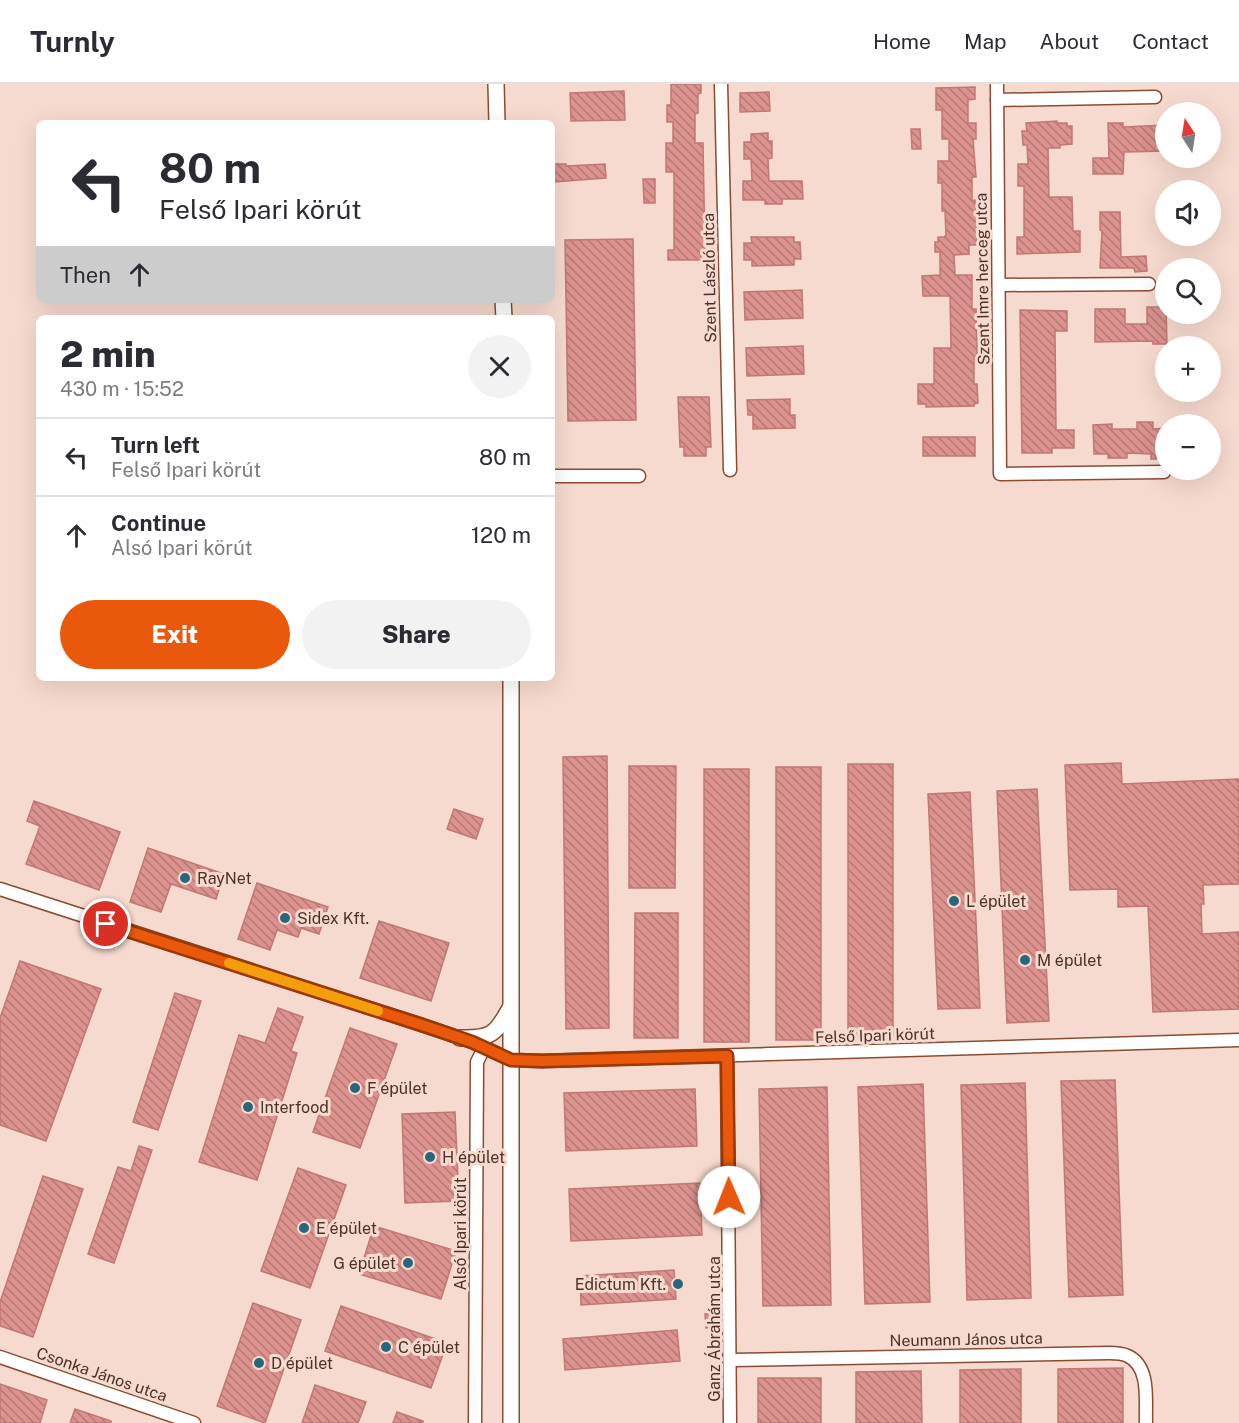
<!DOCTYPE html>
<meta charset="utf-8">
<style>
:root{--surface:#fff;--page:#f2f2f3;--text:#2b2b33;--muted:#7c7c81;--line:#e1e1e2;--accent:#ea580c}
body{margin:0;font-family:"Public Sans",sans-serif;background:var(--page);color:var(--text);height:100vh;display:flex;flex-direction:column;font-size:22px;white-space:nowrap}
*{box-sizing:border-box;margin:0}
p{font-size:20px;color:var(--muted)}
.icon{flex:none;width:33px;height:33px;fill:none;stroke:currentColor;stroke-width:2;stroke-linecap:round;stroke-linejoin:round}
.map{position:relative;flex:1;overflow:hidden}
.details{position:absolute;left:36px;top:231px;width:519px;height:366px;display:flex;flex-direction:column;background:var(--surface);border-radius:9px;box-shadow:0 6px 24px #0002}
.details>*{flex:none}
.hud{position:absolute;left:36px;top:36px;width:519px;height:183px;border-radius:9px;box-shadow:0 6px 24px #0002;background:#fff;color:var(--text);overflow:hidden}
.needle{width:39px;rotate:348deg}
.tools{position:absolute;left:1155px;top:18px;display:grid;gap:12px}
.tools a{display:grid;place-items:center;width:66px;height:66px;border-radius:50%;background:var(--surface);box-shadow:0 6px 24px #0002;font-size:30px}
.pin{position:absolute;display:grid;place-items:center;width:51px;height:51px;color:#fff;margin:-26px;border:3px solid #fff;border-radius:50%;box-shadow:0 2px 6px #0007}
.me{position:absolute;width:66px;margin:-33px;rotate:359deg;stroke-linejoin:round;filter:drop-shadow(0 0 4px #0008)}
.turn{display:flex;align-items:center;gap:21px;height:126px;padding:0 24px;font-size:27px}
.turn .icon{width:78px;height:78px;stroke-width:2.5}
.turn b{display:block;font-size:42px;line-height:51px}
.then{display:flex;align-items:center;height:57px;padding:0 24px;background:#0003;gap:12px;font-size:22px}
.round{display:grid;place-items:center;flex:none;width:63px;height:63px;border-radius:32px;background:var(--page)}
.overview{display:flex;align-items:center;justify-content:space-between;height:102px;padding:0 24px}
h1{font-size:36px;font-weight:800;line-height:45px}
.action{display:flex;gap:12px;margin-top:auto;padding:12px 24px}
.action a{flex:1;height:69px;border-radius:36px;background:var(--accent);color:#fff;font-size:24px;font-weight:800;line-height:69px;text-align:center}
.action a+a{background:var(--page);color:var(--text)}
ul{padding:0;list-style:none}
li{display:flex;align-items:center;gap:18px;height:78px;padding:0 24px;border-top:2px solid var(--line)}
li div{flex:1}
li b{display:block;font-size:22px}
li em{font-style:normal}
header{display:flex;align-items:center;gap:36px;box-sizing:border-box;height:84px;padding:0 30px;background:var(--surface);border-bottom:2px solid var(--line)}
header strong{font-size:28px}
nav{display:flex;gap:33px;margin-inline-start:auto;font-size:21px}
.map>svg:first-child{display:block}
.building{fill:url(#building-back-hatch);stroke:#c07875;stroke-width:1.5}
.lines{fill:none;stroke-linecap:round;stroke-linejoin:round}
.minor-casing{stroke:#894c33;stroke-width:15}
.major-casing{stroke:#894c33;stroke-width:18}
.minor{stroke:#fff;stroke-width:12}
.major{stroke:#fff;stroke-width:15}
.route-casing{stroke:#983908;stroke-width:15}
.route{stroke:#ea580c;stroke-width:10}
.slow{stroke:#f59e0b;stroke-width:10}
.poi-dot{fill:#27677b;stroke:#f7dacf;stroke-width:2}
.labels{text-anchor:middle;stroke-width:6;stroke-linejoin:round;paint-order:stroke}
.street-label{font-size:16px;fill:#4d3126;stroke:#f7dacf}
.poi-label{font-size:16px;fill:#4d3126;stroke:#f7dacf;text-anchor:start}
</style>
<header>
<strong>Turnly</strong>
<nav><a>Home</a><a>Map</a><a>About</a><a>Contact</a></nav>
</header>
<div class="map">
<svg width="1239" height="1339" viewBox="0 0 1239 1339">
<defs>
<pattern id="building-back-hatch" width="6" height="6" patternUnits="userSpaceOnUse" patternTransform="scale(1.5)"><rect width="6" height="6" fill="#dc928e"/><path d="M-1 5l2 2M0 0l6 6M5-1l2 2" fill="none" stroke="#b57874"/></pattern>
</defs>
<rect width="100%" height="100%" fill="#f7dacf"/>
<g class="building">
<path d="M671,0H701V9L698,10V29L695,30V59H703L705,166H701V176H668V166H674V88H666V59H673V38H667V21H671Z"/>
<path d="M975,3V15L968,16V39H976V55H973L976,93H972V117L975,116L977,161H969V170L954,171L955,191H972V225H976L977,264V275H974V300H977L978,319L974,320V322L926,323V320H918V300H934V264H951L950,212H923L922,192L940,191V168H935V158H938V153H944L946,151L945,127H942V99H938V77H949V55H942V26H936V4Z"/>
<path d="M624,7L625,36L571,37L570,9Z"/>
<path d="M769,8L770,27L740,28V9Z"/>
<path d="M1057,37V39H1067V42H1072V60L1060,61V64H1048L1049,113H1072L1073,147H1080V168L1017,170V153H1024V102H1018V80H1028L1027,61H1023L1022,47H1027L1026,39Z"/>
<path d="M1108,39H1123V43L1166,41V67L1124,68L1123,90H1093V74H1109Z"/>
<path d="M911,45H920L921,65H912Z"/>
<path d="M768,49V57H772V74L768,75L769,97H802L803,115H782V120H765V116H743V97H752L751,75H744V58H751V50Z"/>
<path d="M553,80H566V82L605,80L606,94L554,98Z"/>
<path d="M643,95H655V119H644Z"/>
<path d="M1100,128H1120L1121,173L1146,172L1147,187L1135,188L1134,184H1100L1102,147L1100,146Z"/>
<path d="M751,153H794V158H800L801,175H794V181L752,182V176H744V159H752Z"/>
<path d="M633,155L636,336L568,337L565,156Z"/>
<path d="M802,206L803,234L745,236L744,208Z"/>
<path d="M1147,223H1166L1167,260H1153V257L1095,258V225H1125V240H1147Z"/>
<path d="M1020,226L1067,227V247H1055L1056,346H1074V364H1052V369H1022Z"/>
<path d="M803,262L804,290L747,292L746,264Z"/>
<path d="M678,313H709L711,363H706V372H684V363H680Z"/>
<path d="M790,315V331H795V344L753,345V331H748L747,316Z"/>
<path d="M1137,338H1153V345L1166,344V375H1151V370L1127,369V374H1108V370H1094L1093,341L1112,340V345H1137Z"/>
<rect x="923" y="353" width="52" height="19"/>
<path d="M607,672L609,944L566,945L563,673Z"/>
<path d="M1121,679L1122,700L1239,695V800L1203,801L1204,820H1201L1202,850L1239,848V925L1153,928L1148,822L1118,823V805L1070,806L1065,681Z"/>
<rect x="848" y="680" width="45" height="273"/>
<path d="M629,682H676L675,804H629Z"/>
<rect x="776" y="683" width="45" height="273"/>
<rect x="704" y="685" width="45" height="273"/>
<path d="M1037,705L1049,937L1007,939L997,707Z"/>
<path d="M970,708L980,924L938,925L928,710Z"/>
<path d="M34,717L120,748L99,806L26,780L40,742L27,737Z"/>
<path d="M454,725L483,735L476,755L447,745Z"/>
<path d="M148,764L224,790L216,815L171,800L161,828L130,818Z"/>
<path d="M257,799L328,823L319,850L301,844L298,853L277,846L270,866L238,855Z"/>
<path d="M635,829H678V954H634Z"/>
<path d="M379,837L449,859L431,917L360,894Z"/>
<path d="M20,877L101,905L46,1057L0,1041V934Z"/>
<path d="M175,909L201,917L158,1046L133,1038Z"/>
<path d="M278,924L303,933L291,967L297,969L257,1096L199,1078L239,951L265,959Z"/>
<path d="M350,944L397,960L360,1064L313,1048Z"/>
<path d="M1115,996L1123,1211L1069,1213L1061,997Z"/>
<path d="M1025,999L1031,1214L967,1216L961,1001Z"/>
<path d="M923,1000L930,1218L865,1220L858,1003Z"/>
<path d="M827,1003L831,1221L763,1222L759,1005Z"/>
<path d="M695,1005L697,1062L566,1067L564,1009Z"/>
<path d="M455,1028L459,1117L405,1119L402,1030Z"/>
<path d="M139,1062L152,1066L114,1179L88,1170L118,1083L131,1087Z"/>
<path d="M298,1084L346,1101L310,1204L261,1187Z"/>
<path d="M43,1092L83,1105L33,1253L0,1242V1218Z"/>
<path d="M700,1099L702,1151L571,1157L569,1105Z"/>
<path d="M374,1142L456,1167L441,1215L359,1190Z"/>
<path d="M674,1186L676,1215L581,1221L580,1192Z"/>
<path d="M253,1219L301,1236L265,1339L217,1322Z"/>
<path d="M341,1222L447,1259L431,1304L325,1267Z"/>
<path d="M718,1229L719,1243L706,1244L705,1230Z"/>
<path d="M677,1246L680,1277L565,1286L563,1255Z"/>
<path d="M1123,1284V1339H1058V1285Z"/>
<path d="M1021,1285V1339H960V1286Z"/>
<path d="M921,1287L922,1339H856V1288Z"/>
<rect x="758" y="1294" width="63" height="45"/>
<path d="M0,1300L47,1316L40,1339H0Z"/>
<path d="M315,1301L366,1318L358,1339H302Z"/>
<path d="M75,1325L111,1337V1339H70Z"/>
<path d="M397,1328L423,1337V1339H393Z"/>
</g>
<g class="lines">
<g class="minor-casing">
<g id="minor">
<path d="M721,0L730,386"/>
<path d="M997,0L1000,390L1164,388"/>
<path d="M997,16L1155,13"/>
<path d="M999,201L1149,200"/>
<path d="M552,392H639"/>
<path d="M0,805L422,941L472,958L511,976L542,977L1239,956"/>
<path d="M727,972L730,1339"/>
<path d="M0,1273L194,1339"/>
<path d="M731,1276L1109,1269C1115,1269 1122,1269 1128,1272C1151,1283 1145,1318 1146,1339"/>
<path d="M475,1339L477,978L484,964"/>
</g>
</g>
<g class="major-casing">
<g id="major">
<path d="M496,0L497,39"/>
<path d="M503,216L504,234"/>
<path d="M511,594V1339"/>
<path d="M460,954C491,955 496,950 510,924"/>
</g>
</g>
<use href="#minor" class="minor"/>
<use href="#major" class="major"/>
</g>
<g class="lines">
<g class="route-casing">
<path id="route" d="M106,840L422,941L472,958L511,976L542,977L727,972L729,1113"/>
</g>
<use href="#route" class="route"/>
<path class="slow" d="M229,879L378,927"/>
</g>
<g class="poi-dot">
<circle cx="185" cy="794" r="6"/>
<circle cx="954" cy="817" r="6"/>
<circle cx="285" cy="834" r="6"/>
<circle cx="1025" cy="876" r="6"/>
<circle cx="355" cy="1004" r="6"/>
<circle cx="248" cy="1023" r="6"/>
<circle cx="430" cy="1073" r="6"/>
<circle cx="304" cy="1144" r="6"/>
<circle cx="408" cy="1179" r="6"/>
<circle cx="678" cy="1200" r="6"/>
<circle cx="386" cy="1263" r="6"/>
<circle cx="259" cy="1279" r="6"/>
</g>
<g class="labels">
<g class="street-label">
<text transform="translate(709 194) rotate(-91)" y="6">Szent László utca</text>
<text transform="translate(982 195) rotate(-91)" y="6">Szent Imre herceg utca</text>
<text transform="translate(875 951) rotate(-2)" y="6">Felső Ipari körút</text>
<text transform="translate(460 1150) rotate(-90)" y="6">Alsó Ipari körút</text>
<text transform="translate(714 1245) rotate(-90)" y="6">Ganz Ábrahám utca</text>
<text transform="translate(966 1255) rotate(-1)" y="6">Neumann János utca</text>
<text transform="translate(102 1290) rotate(19)" y="6">Csonka János utca</text>
</g>
<g class="poi-label">
<text x="197" y="800">RayNet</text>
<text x="966" y="823">L épület</text>
<text x="297" y="840">Sidex Kft.</text>
<text x="1037" y="882">M épület</text>
<text x="367" y="1010">F épület</text>
<text x="260" y="1029">Interfood</text>
<text x="442" y="1079">H épület</text>
<text x="316" y="1150">E épület</text>
<text x="396" y="1185" text-anchor="end">G épület</text>
<text x="666" y="1206" text-anchor="end">Edictum Kft.</text>
<text x="398" y="1269">C épület</text>
<text x="271" y="1285">D épület</text>
</g>
</g>
</svg>
<div class="tools">
<a><svg class="needle" viewBox="-14 -14 28 28"><path d="M0-13l5 13h-10z" fill="#e53935"/><path d="M0 13l5-13h-10z" fill="#7c7c81"/></svg></a>
<a><svg class="icon" aria-label="sound" viewBox="0 0 24 24"><path d="M4 9h4l5-4v14l-5-4H4zM17 9q2 3 0 6"/></svg></a>
<a><svg class="icon" aria-label="search" viewBox="0 0 24 24"><circle cx="10" cy="10" r="6"/><path d="M15 15l6 6"/></svg></a>
<a>+</a>
<a>−</a>
</div>
<div class="pin" style="left:106px;top:840px;background:#d93025"><svg class="icon" aria-label="arrive" viewBox="0 0 24 24"><path d="M6 21V4h12l-3 4 3 4H6"/></svg></div>
<svg class="me" style="left:729px;top:1113px" viewBox="-20 -20 40 40"><circle r="19" fill="#fff"/><path d="M0-13L10 11 0 6-10 11z" fill="#ea580c"/></svg>
<div class="hud">
<div class="turn"><svg class="icon" aria-label="left" viewBox="0 0 24 24"><path d="M17 20v-9H6M10 6l-5 5 5 5"/></svg><div><b>80 m</b>Felső Ipari körút</div></div>
<div class="then">Then<svg class="icon" aria-label="ahead" viewBox="0 0 24 24"><path d="M12 20V5M6 11l6-6 6 6"/></svg></div>
</div>
<section class="details">
<div class="overview"><div><h1>2 min</h1><p>430 m · 15:52</p></div><a class="round"><svg class="icon" aria-label="close" viewBox="0 0 24 24"><path d="M6 6l12 12M18 6L6 18"/></svg></a></div>
<ul>
<li><svg class="icon" aria-label="left" viewBox="0 0 24 24"><path d="M17 20v-9H6M10 6l-5 5 5 5"/></svg><div><b>Turn left</b><p>Felső Ipari körút</p></div><em>80 m</em></li>
<li><svg class="icon" aria-label="ahead" viewBox="0 0 24 24"><path d="M12 20V5M6 11l6-6 6 6"/></svg><div><b>Continue</b><p>Alsó Ipari körút</p></div><em>120 m</em></li>
</ul>
<div class="action"><a>Exit</a><a>Share</a></div>
</section>
</div>
